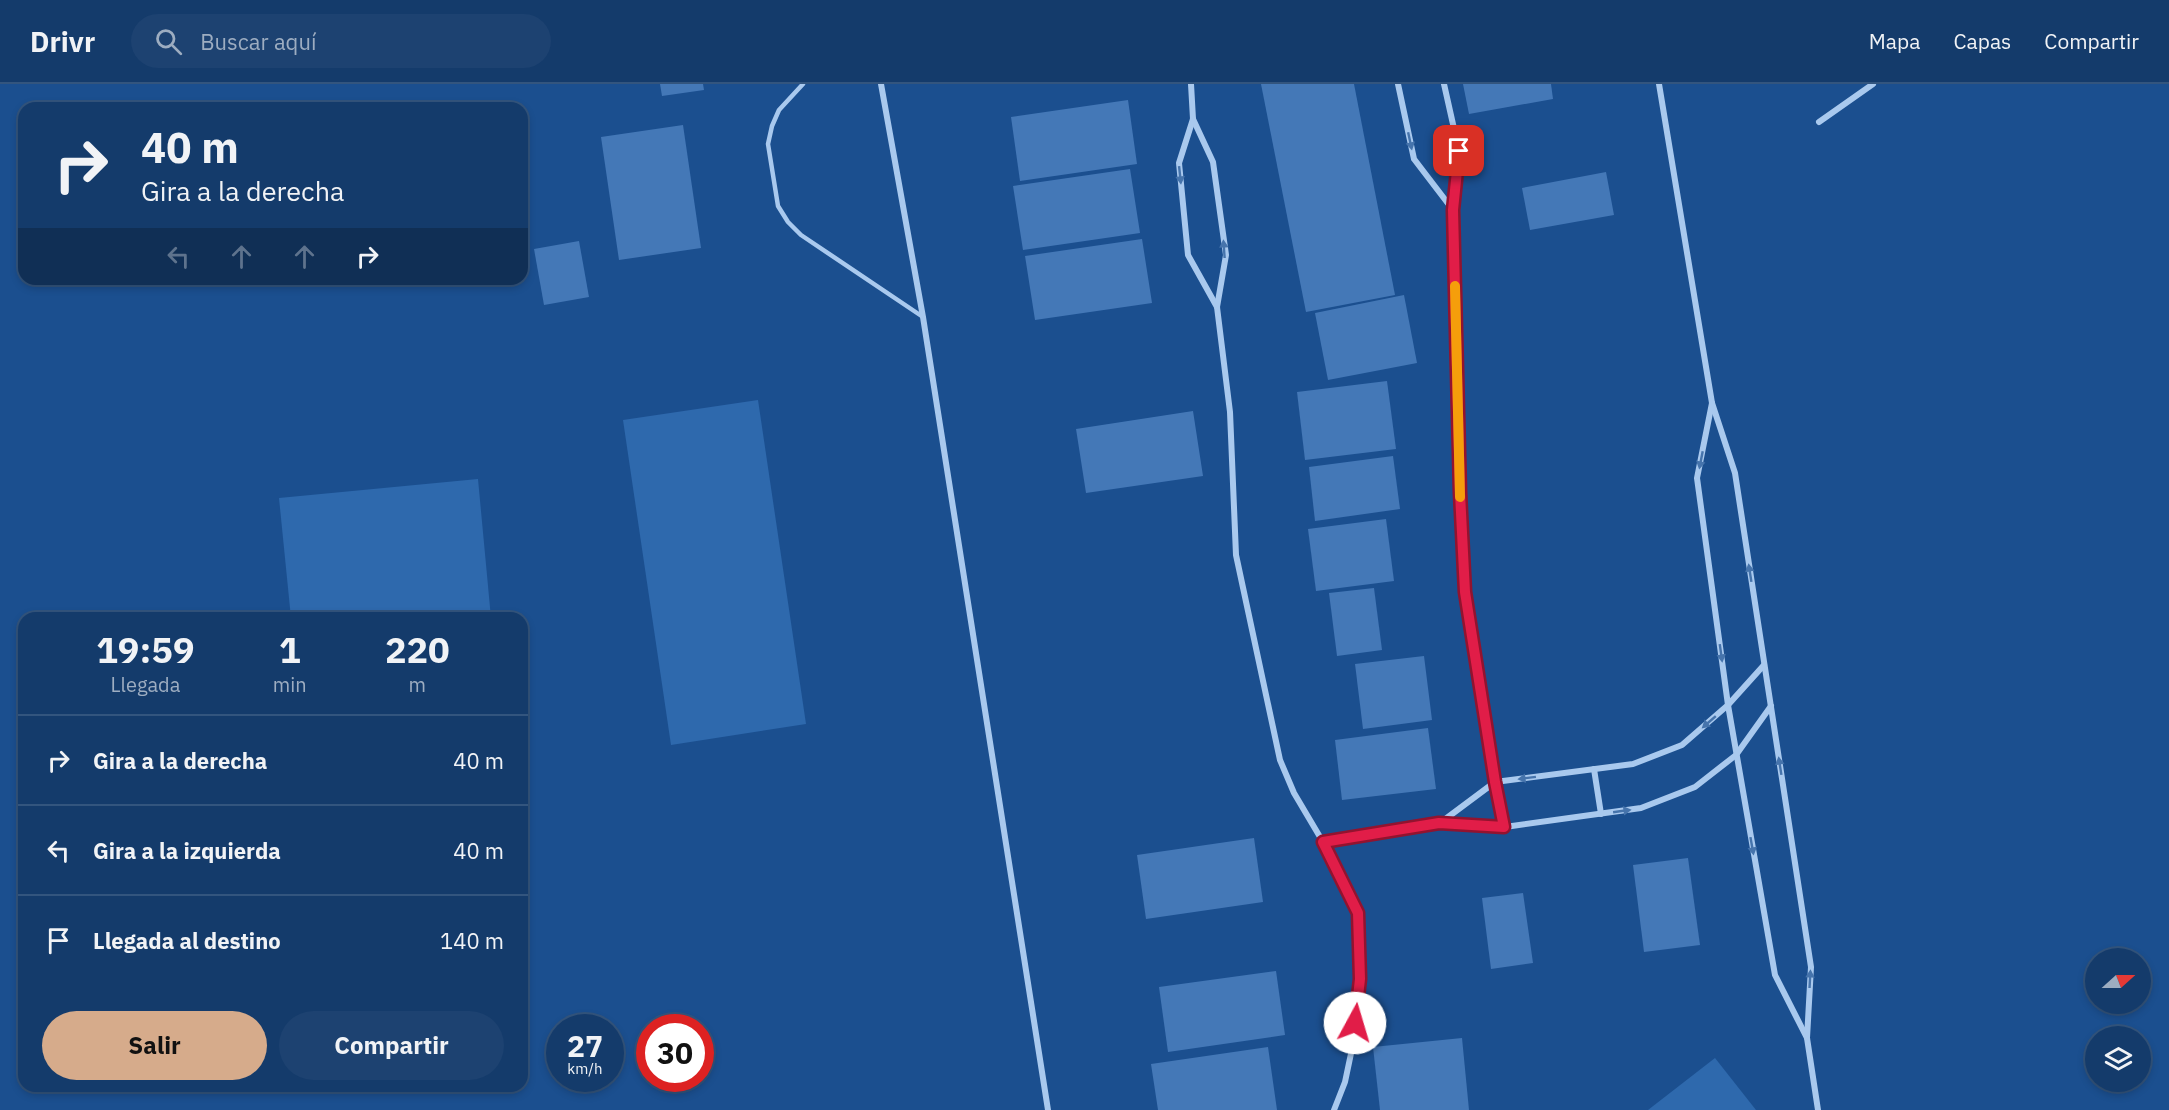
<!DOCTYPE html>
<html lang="es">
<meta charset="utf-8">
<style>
:root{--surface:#143b6b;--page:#1d4271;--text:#f1f3f6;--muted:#9dadc1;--line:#33557e;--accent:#d6ab8b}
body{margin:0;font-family:"IBM Plex Sans",sans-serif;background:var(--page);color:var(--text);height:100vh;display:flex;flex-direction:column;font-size:22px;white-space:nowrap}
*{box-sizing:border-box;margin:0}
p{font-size:20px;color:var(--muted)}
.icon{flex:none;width:33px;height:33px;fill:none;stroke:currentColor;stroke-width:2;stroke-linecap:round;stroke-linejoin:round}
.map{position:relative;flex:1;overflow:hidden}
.details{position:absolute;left:18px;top:528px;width:510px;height:480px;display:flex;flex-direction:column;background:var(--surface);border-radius:18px;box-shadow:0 3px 9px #0003,0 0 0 2px var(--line)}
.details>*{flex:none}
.banner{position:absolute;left:18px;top:18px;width:510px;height:183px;border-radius:18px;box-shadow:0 3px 9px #0003,0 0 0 2px var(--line);background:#143b6b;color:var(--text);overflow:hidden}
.needle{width:39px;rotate:69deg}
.controls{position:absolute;left:2085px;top:864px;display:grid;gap:12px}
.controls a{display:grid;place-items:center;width:66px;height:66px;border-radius:50%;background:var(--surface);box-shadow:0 3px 9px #0003,0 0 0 2px var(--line);font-size:30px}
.speed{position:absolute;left:546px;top:930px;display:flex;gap:12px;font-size:30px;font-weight:700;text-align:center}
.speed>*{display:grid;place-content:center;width:78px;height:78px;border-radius:50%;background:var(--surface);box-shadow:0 3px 9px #0003,0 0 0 2px var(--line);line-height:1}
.speed small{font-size:15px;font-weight:400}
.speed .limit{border:9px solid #d22;background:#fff;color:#111}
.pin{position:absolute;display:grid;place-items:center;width:51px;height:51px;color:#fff;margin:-26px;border-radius:12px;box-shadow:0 3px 9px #0006}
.me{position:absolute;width:66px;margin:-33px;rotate:6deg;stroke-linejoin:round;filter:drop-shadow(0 0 4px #0008)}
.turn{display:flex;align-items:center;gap:21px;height:126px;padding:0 24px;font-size:27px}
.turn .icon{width:78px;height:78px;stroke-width:2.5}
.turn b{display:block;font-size:42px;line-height:51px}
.lanes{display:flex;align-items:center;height:57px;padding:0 24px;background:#0003;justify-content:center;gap:30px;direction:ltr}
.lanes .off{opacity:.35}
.eta{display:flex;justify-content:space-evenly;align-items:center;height:102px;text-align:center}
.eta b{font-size:36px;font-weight:700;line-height:42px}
.primary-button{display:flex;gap:12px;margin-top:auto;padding:12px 24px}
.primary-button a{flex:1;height:69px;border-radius:36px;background:var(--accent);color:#111;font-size:24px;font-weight:700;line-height:69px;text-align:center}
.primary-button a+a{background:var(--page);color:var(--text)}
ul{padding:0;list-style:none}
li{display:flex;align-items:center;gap:18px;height:90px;padding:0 24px;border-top:2px solid var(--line)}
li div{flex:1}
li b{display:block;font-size:22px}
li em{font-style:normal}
header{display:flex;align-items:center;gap:36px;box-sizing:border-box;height:84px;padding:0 30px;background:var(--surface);border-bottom:2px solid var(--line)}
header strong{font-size:28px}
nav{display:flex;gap:33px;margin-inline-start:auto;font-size:21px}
.search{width:420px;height:54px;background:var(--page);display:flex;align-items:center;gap:15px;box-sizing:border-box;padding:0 21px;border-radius:33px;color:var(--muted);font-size:22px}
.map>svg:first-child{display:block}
.green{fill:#2e69ad}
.building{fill:#4478b7}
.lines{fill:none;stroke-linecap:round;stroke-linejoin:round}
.service{stroke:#a9c9ee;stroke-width:4.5}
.minor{stroke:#a9c9ee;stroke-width:6}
.oneway{fill:#4674ac}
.route-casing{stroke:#92132f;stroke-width:15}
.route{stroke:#e11d48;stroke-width:10}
.slow{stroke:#f59e0b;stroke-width:10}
</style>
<header>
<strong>Drivr</strong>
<div class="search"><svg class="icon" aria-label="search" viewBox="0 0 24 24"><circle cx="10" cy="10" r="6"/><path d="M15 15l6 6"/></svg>Buscar aquí</div>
<nav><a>Mapa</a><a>Capas</a><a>Compartir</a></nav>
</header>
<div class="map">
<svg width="2169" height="1026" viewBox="0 0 2169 1026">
<rect width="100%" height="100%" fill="#1b4f8f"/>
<g class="green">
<path d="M758,316L806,640L671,661L623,336Z"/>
<path d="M478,395L491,534H291L279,414Z"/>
<path d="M1715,974L1756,1026H1648Z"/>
</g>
<g class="building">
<path d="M660,0H703L704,6L662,12Z"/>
<path d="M1261,0H1354L1395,211L1306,228Z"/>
<path d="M1463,0H1551L1553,15L1469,30Z"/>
<path d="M1128,16L1137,80L1020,97L1011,33Z"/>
<path d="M683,41L701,164L619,176L601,53Z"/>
<path d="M1130,85L1140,149L1023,166L1013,102Z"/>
<path d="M1606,88L1614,131L1530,146L1522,104Z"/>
<path d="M1142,155L1152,219L1035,236L1025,172Z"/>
<path d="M579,157L589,213L544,221L534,165Z"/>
<path d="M1404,211L1417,279L1328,296L1315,229Z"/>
<path d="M1387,297L1396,365L1305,376L1297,308Z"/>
<path d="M1193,327L1203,392L1086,409L1076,345Z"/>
<path d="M1393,372L1400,425L1315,437L1309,383Z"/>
<path d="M1386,435L1394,497L1316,507L1308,445Z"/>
<path d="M1374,504L1382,566L1337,572L1329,509Z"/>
<path d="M1424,572L1432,636L1363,645L1355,580Z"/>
<path d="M1428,644L1436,705L1342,716L1335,656Z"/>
<path d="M1254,754L1263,818L1146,835L1137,771Z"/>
<path d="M1688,774L1700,861L1644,868L1633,781Z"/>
<path d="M1523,809L1533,879L1491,885L1482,814Z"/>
<path d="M1276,887L1285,951L1168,968L1159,903Z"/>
<path d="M1462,954L1469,1026H1380L1373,963Z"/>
<path d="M1268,963L1277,1026H1158L1151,980Z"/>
</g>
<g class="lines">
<path class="service" d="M803,0L779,26L772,42L768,60L778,122L788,138L801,151L923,233"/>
<g class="minor">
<path d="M881,0L923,233L1048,1026"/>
<path d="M1191,0L1193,35L1179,79L1188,171L1217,223"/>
<path d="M1398,0L1414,75L1453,126"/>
<path d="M1444,0L1459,67L1453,126L1460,409L1465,508L1495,698L1505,743"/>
<path d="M1659,0L1712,319L1735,389L1811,883L1807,954L1818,1026"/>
<path d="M1193,35L1213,78L1226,171L1217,223L1230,328L1236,471L1280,676L1294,709L1323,758L1358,829L1360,895L1353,960L1345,998L1334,1026"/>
<path d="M1819,38L1873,0"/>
<path d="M1712,319L1697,394L1728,621L1775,891L1807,954"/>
<path d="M1594,685L1601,730"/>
<path d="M1440,739L1495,698L1633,680L1682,661L1728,621L1764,581"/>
<path d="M1323,758L1439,739L1505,743L1641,724L1695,703L1736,671L1771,622"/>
</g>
</g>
<defs><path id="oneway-solid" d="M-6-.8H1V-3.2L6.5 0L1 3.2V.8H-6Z" transform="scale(1.5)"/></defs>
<g class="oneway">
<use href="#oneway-solid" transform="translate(1410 57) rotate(78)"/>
<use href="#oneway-solid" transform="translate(1180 91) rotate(84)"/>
<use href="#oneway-solid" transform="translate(1224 165) rotate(-94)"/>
<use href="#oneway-solid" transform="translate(1701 376) rotate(101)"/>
<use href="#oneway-solid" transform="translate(1750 489) rotate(-99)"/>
<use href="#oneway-solid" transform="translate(1721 569) rotate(82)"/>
<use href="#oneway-solid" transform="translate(1709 638) rotate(139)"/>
<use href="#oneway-solid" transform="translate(1780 682) rotate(-99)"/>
<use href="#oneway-solid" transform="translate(1527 694) rotate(173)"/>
<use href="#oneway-solid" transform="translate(1622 727) rotate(-8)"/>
<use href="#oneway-solid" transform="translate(1752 762) rotate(80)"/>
<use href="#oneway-solid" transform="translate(1810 895) rotate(-87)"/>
</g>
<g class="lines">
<g class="route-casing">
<path id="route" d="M1355,939L1360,895L1358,829L1323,758L1439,739L1504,743L1495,698L1465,508L1460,409L1453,126L1459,67"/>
</g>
<use href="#route" class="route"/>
<path class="slow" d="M1455,202L1460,413"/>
</g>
</svg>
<div class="controls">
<a><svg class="needle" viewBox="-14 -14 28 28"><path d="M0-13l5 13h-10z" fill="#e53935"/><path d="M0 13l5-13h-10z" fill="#9dadc1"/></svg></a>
<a><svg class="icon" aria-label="layers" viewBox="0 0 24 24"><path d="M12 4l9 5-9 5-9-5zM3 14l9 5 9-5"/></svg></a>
</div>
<div class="speed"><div>27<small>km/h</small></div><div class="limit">30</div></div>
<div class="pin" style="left:1459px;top:67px;background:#d93025"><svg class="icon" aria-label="arrive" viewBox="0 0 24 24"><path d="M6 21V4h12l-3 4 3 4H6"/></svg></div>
<svg class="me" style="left:1355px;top:939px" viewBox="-20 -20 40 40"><circle r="19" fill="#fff"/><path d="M0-13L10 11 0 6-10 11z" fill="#e11d48"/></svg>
<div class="banner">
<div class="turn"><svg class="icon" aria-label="right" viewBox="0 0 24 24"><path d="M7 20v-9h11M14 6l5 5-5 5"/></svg><div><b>40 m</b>Gira a la derecha</div></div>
<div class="lanes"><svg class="icon off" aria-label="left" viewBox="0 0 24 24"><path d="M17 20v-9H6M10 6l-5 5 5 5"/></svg><svg class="icon off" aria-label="ahead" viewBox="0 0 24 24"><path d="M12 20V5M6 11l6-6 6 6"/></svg><svg class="icon off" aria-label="ahead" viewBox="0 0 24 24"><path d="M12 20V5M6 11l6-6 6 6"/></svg><svg class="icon" aria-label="right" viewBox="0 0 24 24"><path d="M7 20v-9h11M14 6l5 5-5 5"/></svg></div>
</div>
<section class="details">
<div class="eta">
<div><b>19:59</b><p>Llegada</p></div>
<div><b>1</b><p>min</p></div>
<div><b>220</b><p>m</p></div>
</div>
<ul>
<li><svg class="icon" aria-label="right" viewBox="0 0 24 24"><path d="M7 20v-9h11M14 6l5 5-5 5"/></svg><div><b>Gira a la derecha</b></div><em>40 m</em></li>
<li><svg class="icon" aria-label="left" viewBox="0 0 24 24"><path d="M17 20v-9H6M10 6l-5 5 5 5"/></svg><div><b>Gira a la izquierda</b></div><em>40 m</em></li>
<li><svg class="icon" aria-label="arrive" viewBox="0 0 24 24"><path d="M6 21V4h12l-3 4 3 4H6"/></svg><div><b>Llegada al destino</b></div><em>140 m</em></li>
</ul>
<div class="primary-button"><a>Salir</a><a>Compartir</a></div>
</section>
</div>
